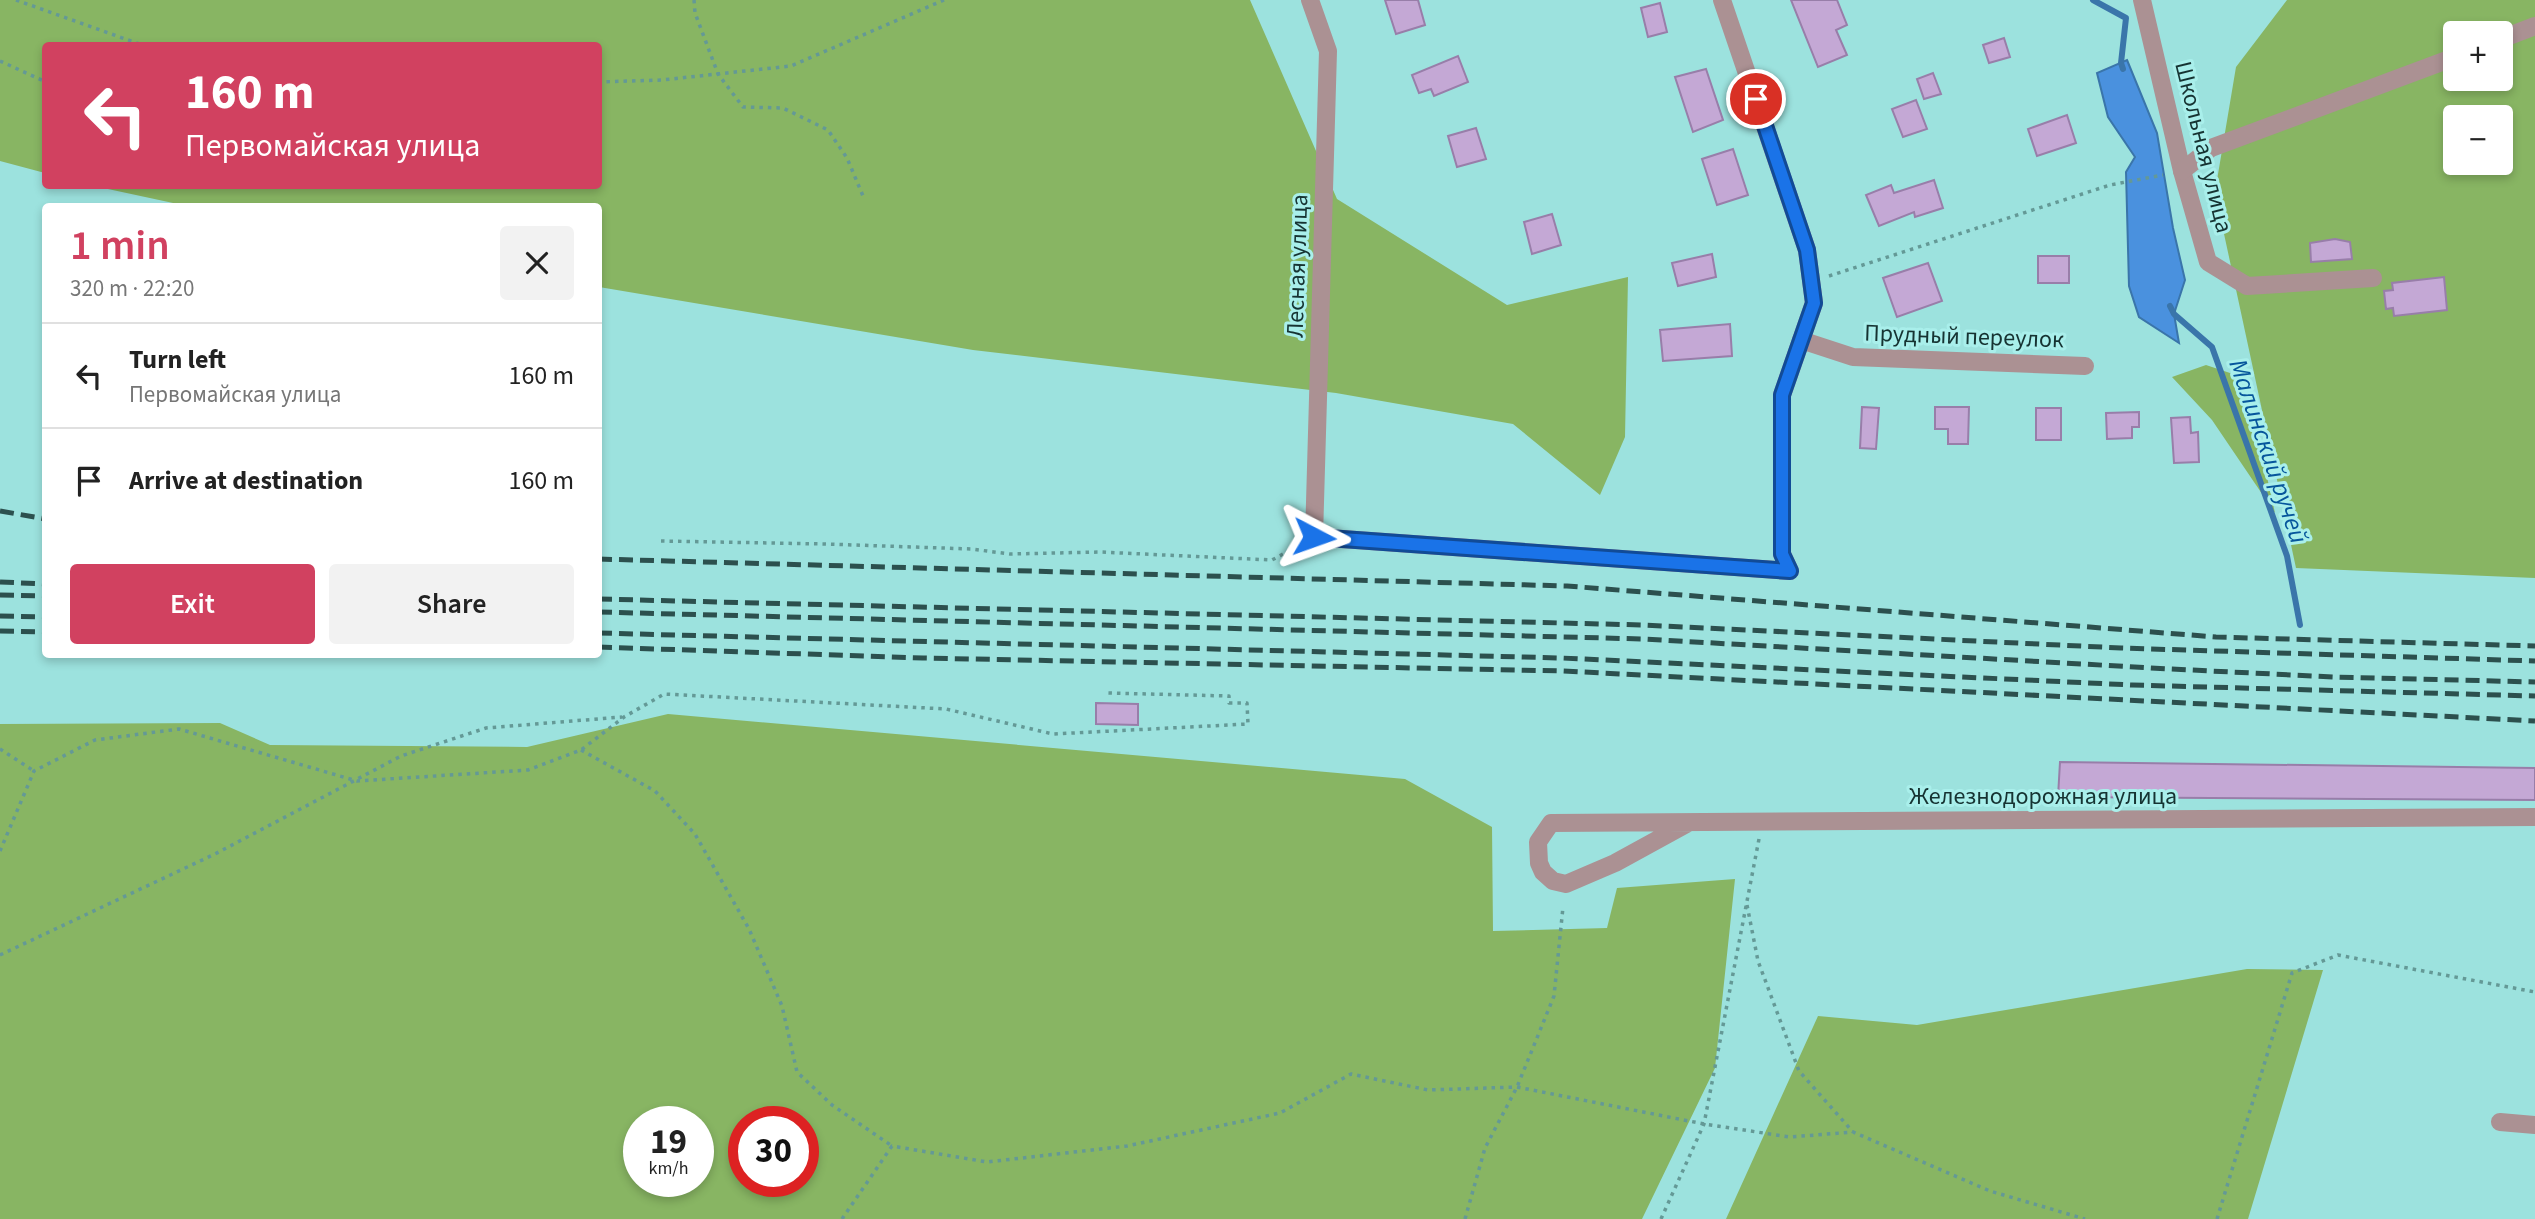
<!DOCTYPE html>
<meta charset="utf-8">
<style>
:root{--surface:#fff;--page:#f2f2f2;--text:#222;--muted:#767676;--line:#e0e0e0;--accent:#d14160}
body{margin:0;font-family:"Source Sans 3",sans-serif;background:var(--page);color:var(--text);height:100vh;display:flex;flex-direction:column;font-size:26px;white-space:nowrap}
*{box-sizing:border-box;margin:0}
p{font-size:23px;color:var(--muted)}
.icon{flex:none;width:38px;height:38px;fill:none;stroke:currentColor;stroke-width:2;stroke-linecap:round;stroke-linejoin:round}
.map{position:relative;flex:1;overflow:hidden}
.side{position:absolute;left:42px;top:203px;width:560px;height:455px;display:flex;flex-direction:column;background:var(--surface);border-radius:7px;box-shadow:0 4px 10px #0003}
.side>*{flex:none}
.guide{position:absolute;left:42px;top:42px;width:560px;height:147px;border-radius:7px;box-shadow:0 4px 10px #0003;background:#d14160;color:#fff;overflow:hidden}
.buttons{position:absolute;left:2443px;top:21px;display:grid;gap:14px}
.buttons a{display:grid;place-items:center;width:70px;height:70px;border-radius:7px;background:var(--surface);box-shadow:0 4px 10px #0003;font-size:35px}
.speed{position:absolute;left:623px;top:1106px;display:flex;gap:14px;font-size:35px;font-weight:700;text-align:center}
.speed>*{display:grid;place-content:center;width:91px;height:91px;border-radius:50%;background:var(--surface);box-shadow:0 4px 10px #0003;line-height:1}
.speed small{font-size:18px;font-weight:400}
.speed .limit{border:10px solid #d22;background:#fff;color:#111}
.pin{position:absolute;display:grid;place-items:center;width:60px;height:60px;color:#fff;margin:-30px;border:4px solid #fff;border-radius:50%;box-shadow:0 2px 7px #0007}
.me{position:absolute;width:77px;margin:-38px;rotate:94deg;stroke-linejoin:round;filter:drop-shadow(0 0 5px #0008)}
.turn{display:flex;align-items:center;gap:24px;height:147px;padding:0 28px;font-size:32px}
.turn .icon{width:91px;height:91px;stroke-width:2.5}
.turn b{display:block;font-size:49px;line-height:60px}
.round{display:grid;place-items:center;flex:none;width:74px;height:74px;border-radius:7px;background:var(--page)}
.overview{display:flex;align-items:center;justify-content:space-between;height:119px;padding:0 28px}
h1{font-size:42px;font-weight:600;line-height:52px;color:var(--accent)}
.cta{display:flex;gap:14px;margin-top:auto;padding:14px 28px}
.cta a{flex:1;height:80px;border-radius:7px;background:var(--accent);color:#fff;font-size:28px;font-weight:600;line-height:80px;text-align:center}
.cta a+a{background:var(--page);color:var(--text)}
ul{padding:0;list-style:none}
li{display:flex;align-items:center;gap:21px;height:105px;padding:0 28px;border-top:2px solid var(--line)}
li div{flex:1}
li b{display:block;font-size:26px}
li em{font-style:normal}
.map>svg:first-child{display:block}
.green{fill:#88b563;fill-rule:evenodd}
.water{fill:#4a91de;stroke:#3a75aa;stroke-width:2}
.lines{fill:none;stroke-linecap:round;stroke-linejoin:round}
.stream{stroke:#3a75aa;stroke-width:6}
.building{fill:#c4a8d5;stroke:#987ea9;stroke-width:2}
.path{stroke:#649996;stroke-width:3.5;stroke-dasharray:3.5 5;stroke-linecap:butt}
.minor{stroke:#ab9193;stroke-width:18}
.rail{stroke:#2c504e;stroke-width:5;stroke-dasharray:14 7;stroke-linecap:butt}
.route-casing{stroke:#114b97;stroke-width:18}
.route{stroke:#1a73e8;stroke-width:12}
.labels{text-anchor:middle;stroke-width:6;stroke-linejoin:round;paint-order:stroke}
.street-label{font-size:24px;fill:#163332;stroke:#a9efeb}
.water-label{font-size:26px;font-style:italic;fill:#06569c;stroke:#a9efeb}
</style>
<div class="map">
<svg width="2535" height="1219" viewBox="0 0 2535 1219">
<rect width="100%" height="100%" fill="#9ce2de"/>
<g class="green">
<path d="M0,0H1250L1337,199L1507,305L1628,277L1625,437L1600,495L1513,424L1336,393L973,350L599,287L598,206H187L94,186H598V46H46L45,173L0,161Z"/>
<path d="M2287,0H2535V578L2296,568L2215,192L2236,67ZM2455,33H2501V79H2455ZM2455,117H2501V163H2455Z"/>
<path d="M2206,365L2233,374L2259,441L2275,513L2212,420L2172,377Z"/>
<path d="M668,714L1405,779L1492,827L1493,931L1607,928L1617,888L1735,879L1715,1068L1642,1219H0V724L220,723L270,745L527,747ZM639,1122H698V1181H639ZM744,1122H803V1181H744Z"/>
<path d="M2247,969L2323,970L2248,1219H1726L1818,1016L1917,1025Z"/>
</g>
<path class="water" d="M2127,60L2157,133L2173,228L2185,280L2174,314L2179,343L2139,317L2129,286L2126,172L2135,157L2108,117L2097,73Z"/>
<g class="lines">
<g class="stream">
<path d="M2093,0L2126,18L2121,63L2123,69"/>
<path d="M2170,306L2174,314L2212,347L2287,556L2300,625"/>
</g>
</g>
<g class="building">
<path d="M1385,0H1418L1425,25L1396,34Z"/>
<path d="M1791,0H1837L1847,25L1836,30L1847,55L1818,67Z"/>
<path d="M1660,3L1667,32L1648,37L1641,8Z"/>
<path d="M2004,38L2010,57L1989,63L1983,45Z"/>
<path d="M1458,56L1468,82L1434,96L1431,89L1419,93L1412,75Z"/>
<path d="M1706,69L1723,120L1693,132L1675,77Z"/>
<path d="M1933,73L1941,94L1924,99L1917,79Z"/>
<path d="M1916,100L1927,129L1903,137L1892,109Z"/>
<path d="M2067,115L2076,143L2037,156L2028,129Z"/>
<path d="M1476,128L1486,159L1457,167L1448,136Z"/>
<path d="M1733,149L1748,195L1717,205L1702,159Z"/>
<path d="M1934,180L1943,208L1915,217L1914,212L1879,226L1866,195L1891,185L1894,193Z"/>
<path d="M1552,214L1561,245L1532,254L1524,222Z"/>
<path d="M2335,239L2350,242L2352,259L2311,262L2310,243Z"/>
<path d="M1712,254L1716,277L1678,286L1672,263Z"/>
<rect x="2038" y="256" width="31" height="27"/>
<path d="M1928,263L1942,301L1897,317L1883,278Z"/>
<path d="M2444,277L2447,310L2394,316L2393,308L2386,309L2384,291L2393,290L2392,283Z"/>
<path d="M1730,324L1732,356L1663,361L1660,330Z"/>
<path d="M1862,407L1879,408L1876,449L1860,448Z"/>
<path d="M1935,407H1969L1968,444H1948V429H1935Z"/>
<rect x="2036" y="408" width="25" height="32"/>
<path d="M2139,412V427H2132V438L2107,439L2106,413Z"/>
<path d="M2190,417L2191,433L2198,432L2199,462L2174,463L2171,418Z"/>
<path d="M1096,703L1138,704V725L1096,724Z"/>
<path d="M2060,762L2535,768V800L2058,797Z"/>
</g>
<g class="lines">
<g class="path">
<path d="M16,0L145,46"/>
<path d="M694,0L695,13L718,74L743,107L783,108L828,130L847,158L863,196"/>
<path d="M0,61L46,82"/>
<path d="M598,82L662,80L791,66L944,0"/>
<path d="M1829,276L2110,185L2163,175"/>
<path d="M661,541L825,544L971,549L1010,554L1100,552L1272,560L1300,545"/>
<path d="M0,749L34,771"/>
<path d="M581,750L655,791L695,834L749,929L782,1006L797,1072L832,1105L892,1146"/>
<path d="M0,851L34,771L95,740L179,729L357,781L528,770L581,750L624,717L664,694L946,709L1053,734L1248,724L1247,703H1229V696L1108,693"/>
<path d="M1747,905L1758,961L1799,1071L1853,1132"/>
<path d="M0,955L215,854L401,756L486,728L622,717"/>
<path d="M842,1219L892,1146L987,1162L1127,1146L1280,1113L1351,1074L1428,1090L1517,1087L1704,1124L1790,1137L1853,1132L1990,1191L2085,1219"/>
<path d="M1465,1219L1485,1148L1517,1087L1554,996L1563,907"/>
<path d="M1661,1219L1704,1124L1759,839"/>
<path d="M2217,1219L2292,973L2338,955L2535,992"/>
</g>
<g class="minor">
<path d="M1310,0L1328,51L1314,537L1790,571L1782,554V395L1814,303L1807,250L1722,0"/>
<path d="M2142,0L2182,171L2208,262L2247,286L2373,278"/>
<path d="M2501,39L2535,26"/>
<path d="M2182,171L2211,148L2455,57"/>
<path d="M1801,340L1853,357L2085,366"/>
<path d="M1688,823L1615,863L1566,884L1553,881L1543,872L1539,863L1538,842L1551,823L2535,817"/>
<path d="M2500,1122L2535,1125"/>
</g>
<g class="rail">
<path d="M0,511L46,519"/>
<path d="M598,559L1567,586L2216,637L2535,646"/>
<path d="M0,582L46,584"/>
<path d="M0,595L46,596"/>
<path d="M598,599L1642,625L2121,648L2535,661"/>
<path d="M598,612L1643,639L2170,669L2334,677L2535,682"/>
<path d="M0,616L46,617"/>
<path d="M0,631L46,632"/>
<path d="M598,633L1561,658L2132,685L2535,696"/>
<path d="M598,647L923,658L1563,671L2535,721"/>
</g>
</g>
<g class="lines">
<g class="route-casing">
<path id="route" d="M1314,537L1790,571L1782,554V395L1814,303L1807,250L1756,99"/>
</g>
<use href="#route" class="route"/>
</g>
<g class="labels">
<g class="street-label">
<text transform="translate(2204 147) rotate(76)" y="8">Школьная улица</text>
<text transform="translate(1297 266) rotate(-88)" y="8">Лесная улица</text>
<text transform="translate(1964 336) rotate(2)" y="8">Прудный переулок</text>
<text x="2043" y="804">Железнодорожная улица</text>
</g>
<g class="water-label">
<text transform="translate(2269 451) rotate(71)" y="9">Малинский ручей</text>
</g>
</g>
</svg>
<div class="buttons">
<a>+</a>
<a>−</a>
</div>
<div class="speed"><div>19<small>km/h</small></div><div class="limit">30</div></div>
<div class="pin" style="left:1756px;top:99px;background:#d93025"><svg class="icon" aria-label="arrive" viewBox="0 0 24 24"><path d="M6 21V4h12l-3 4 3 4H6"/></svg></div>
<svg class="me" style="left:1314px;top:537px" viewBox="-20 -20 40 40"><path d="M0-17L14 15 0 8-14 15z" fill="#1a73e8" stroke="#fff" stroke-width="4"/></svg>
<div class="guide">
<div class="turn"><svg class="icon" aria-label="left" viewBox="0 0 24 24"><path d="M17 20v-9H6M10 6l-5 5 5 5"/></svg><div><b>160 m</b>Первомайская улица</div></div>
</div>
<section class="side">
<div class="overview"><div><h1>1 min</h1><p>320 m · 22:20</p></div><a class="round"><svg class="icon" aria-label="close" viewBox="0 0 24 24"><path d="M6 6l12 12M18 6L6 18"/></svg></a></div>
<ul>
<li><svg class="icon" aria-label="left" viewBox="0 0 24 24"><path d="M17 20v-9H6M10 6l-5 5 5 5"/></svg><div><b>Turn left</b><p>Первомайская улица</p></div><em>160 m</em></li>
<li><svg class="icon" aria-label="arrive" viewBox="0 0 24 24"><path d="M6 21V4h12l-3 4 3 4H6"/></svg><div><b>Arrive at destination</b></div><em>160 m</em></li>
</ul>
<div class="cta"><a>Exit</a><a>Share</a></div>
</section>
</div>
